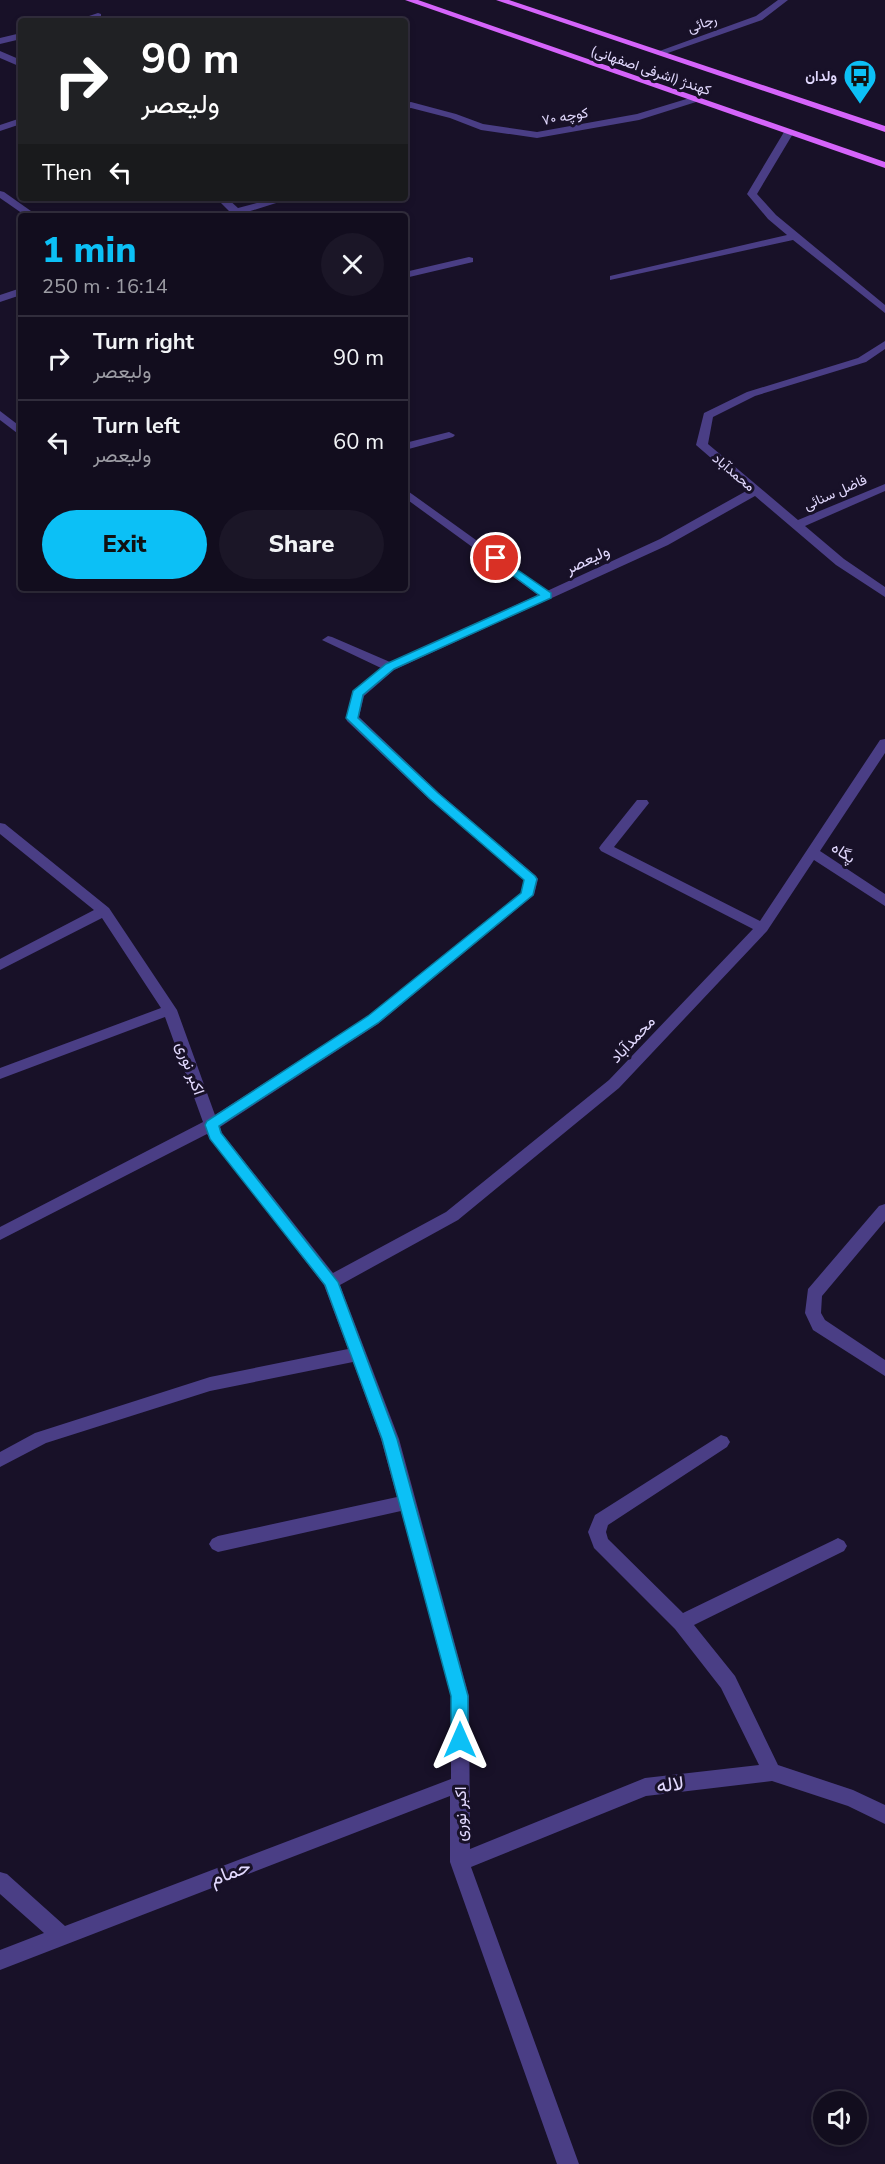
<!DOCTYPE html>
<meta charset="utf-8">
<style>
:root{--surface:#120d1e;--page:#1b1627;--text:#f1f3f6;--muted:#9c9ca4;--line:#312d3c;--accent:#0cc0f6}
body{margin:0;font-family:"Nunito Sans",Vazirmatn,sans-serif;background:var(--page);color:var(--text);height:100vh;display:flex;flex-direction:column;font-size:22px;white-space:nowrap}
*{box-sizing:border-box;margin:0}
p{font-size:20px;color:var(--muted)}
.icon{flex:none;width:33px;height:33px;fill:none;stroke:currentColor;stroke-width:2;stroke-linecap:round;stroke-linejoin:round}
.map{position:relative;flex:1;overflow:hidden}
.drawer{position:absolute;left:18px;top:213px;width:390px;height:378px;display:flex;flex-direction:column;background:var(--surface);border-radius:6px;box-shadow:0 3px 9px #0003,0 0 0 2px var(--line)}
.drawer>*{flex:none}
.banner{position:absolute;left:18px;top:18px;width:390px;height:183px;border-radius:6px;box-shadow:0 3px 9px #0003,0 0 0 2px var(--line);background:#202124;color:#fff;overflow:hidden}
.fabs{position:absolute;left:813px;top:2091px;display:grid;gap:12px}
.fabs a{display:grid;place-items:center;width:54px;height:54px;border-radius:50%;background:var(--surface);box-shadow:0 3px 9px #0003,0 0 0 2px var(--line);font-size:30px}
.pin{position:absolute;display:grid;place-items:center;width:51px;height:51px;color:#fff;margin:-26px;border:3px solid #fff;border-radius:50%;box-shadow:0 2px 6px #0007}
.me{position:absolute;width:66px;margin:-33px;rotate:0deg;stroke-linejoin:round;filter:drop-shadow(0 0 4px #0008)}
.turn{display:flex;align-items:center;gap:21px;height:126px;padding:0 24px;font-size:27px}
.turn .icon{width:78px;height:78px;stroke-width:2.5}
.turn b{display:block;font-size:42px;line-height:51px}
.then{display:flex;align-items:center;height:57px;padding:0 24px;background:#0003;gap:12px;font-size:22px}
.round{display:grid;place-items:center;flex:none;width:63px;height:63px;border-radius:32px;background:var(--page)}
.headline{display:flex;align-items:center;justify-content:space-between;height:102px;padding:0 24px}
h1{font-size:36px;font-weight:800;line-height:45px;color:var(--accent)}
.cta{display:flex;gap:12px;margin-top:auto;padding:12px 24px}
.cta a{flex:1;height:69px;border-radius:36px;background:var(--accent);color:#111;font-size:24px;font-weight:800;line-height:69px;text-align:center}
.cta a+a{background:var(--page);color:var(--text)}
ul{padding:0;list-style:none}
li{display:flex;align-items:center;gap:18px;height:84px;padding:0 24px;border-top:2px solid var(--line)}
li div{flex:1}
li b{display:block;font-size:22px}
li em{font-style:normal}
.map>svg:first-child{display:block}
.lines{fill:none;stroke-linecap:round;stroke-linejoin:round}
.minor{fill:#4a3e85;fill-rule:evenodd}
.major{fill:#d564fa;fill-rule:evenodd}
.route{fill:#0cc0f6;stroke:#087da0;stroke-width:1.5}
.labels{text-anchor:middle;stroke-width:6;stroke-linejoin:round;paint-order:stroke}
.far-street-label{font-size:14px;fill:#e2d9fe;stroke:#181128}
.far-poi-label{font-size:14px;font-weight:bold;fill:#e2d9fe;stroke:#181128;text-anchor:end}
.street-label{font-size:16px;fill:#e2d9fe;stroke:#181128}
.near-street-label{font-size:20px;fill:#e2d9fe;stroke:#181128}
</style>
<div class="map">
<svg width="885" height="2164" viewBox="0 0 885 2164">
<rect width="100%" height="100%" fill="#181128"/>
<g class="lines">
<g class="minor">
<path d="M778,0H788L762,20L662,55L654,53L756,16Z"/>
<path d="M98,13L101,14V18L74,21Z"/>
<path d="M21,33V39L0,44V38Z"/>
<path d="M0,51L21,60V67L0,58Z"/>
<path d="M693,97L698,100L696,102L639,120L537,138L481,130L450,118L411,108L405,109V103L411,102L456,114L483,124L537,132L637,114Z"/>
<path d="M21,118V124L0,131V125Z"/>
<path d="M789,129L794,132L757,194L776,215L885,305V313L793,240L610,280V276L787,235L768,219L747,194L784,132Z"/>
<path d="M0,191L4,192L38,216H26L0,198Z"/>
<path d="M216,198H227L238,208L276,198H292L244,213L246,216H216L229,211Z"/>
<path d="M469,257L473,258V262L405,278V272Z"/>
<path d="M21,288V295L0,302V295Z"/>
<path d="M885,341V349L866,362L755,396L713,417L708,444L798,520L885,484V491L805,526L844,559L885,587V597L836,565L755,496L668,545L394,670L364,696L359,717L439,793L536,876L538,879L534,895L378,1024L220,1127L222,1133L333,1273L446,1212L609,1080L753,929L601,851L599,848L601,845L637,800H647L649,803L614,847L760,921L880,740L885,739V753L820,851L885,894V906L814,860L767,931L619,1088L458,1220L340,1285L399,1439L469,1696L470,1849L645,1778L759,1765L721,1688L675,1629L594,1548L588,1532L595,1515L721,1435L727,1437L730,1442L727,1447L608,1525L606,1532L608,1539L683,1613L832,1541L838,1538L844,1541L847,1546L844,1551L694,1625L735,1676L778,1765L853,1790L885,1805V1824L848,1806L772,1781L646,1796L471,1867L579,2164H557L450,1862V1796L0,1970V1950L44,1933L0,1894V1872L7,1874L65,1926L451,1779V1696L401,1511L218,1552L212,1549L209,1544L212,1539L218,1536L397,1497L381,1439L353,1362L210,1391L46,1443L0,1467V1452L35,1433L210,1377L348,1349L324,1285L207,1134L0,1240V1227L203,1122L165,1017L0,1079V1068L161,1008L102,918L0,970V959L94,910L0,834V823L5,824L109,908L177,1010L215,1115L368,1016L521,893L524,880L429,799L347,721L346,718L353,691L381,668L322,640L328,636L332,637L390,662L538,595L405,498V489L547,591L660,539L748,490L696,445L704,413L747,392L858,358Z"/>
<path d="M0,411L21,427V436L0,420Z"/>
<path d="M449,432L455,435L453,437L405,450V443Z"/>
<path d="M885,1204V1221L822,1296L821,1313L825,1320L885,1360V1376L813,1330L805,1313L808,1289L879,1206Z"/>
</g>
<g class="major">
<path d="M405,0H418L885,162V168Z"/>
<path d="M496,0H509L885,126V132Z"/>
</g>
</g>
<path class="route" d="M496,555L551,593V598L394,669L363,695L358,718L438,793L535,876L537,879L533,895L378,1023L219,1126L221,1133L338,1282L397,1439L468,1696V1740L466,1745L460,1748L454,1745L451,1740V1696L382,1439L325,1285L210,1139L205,1125L207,1121L368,1016L521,893L524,880L430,799L346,718L353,691L386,664L539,595L492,560L490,558Z"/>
<defs>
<g id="bus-pin" transform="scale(1.725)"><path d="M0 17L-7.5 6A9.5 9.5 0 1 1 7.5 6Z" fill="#0cc0f6" stroke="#181128"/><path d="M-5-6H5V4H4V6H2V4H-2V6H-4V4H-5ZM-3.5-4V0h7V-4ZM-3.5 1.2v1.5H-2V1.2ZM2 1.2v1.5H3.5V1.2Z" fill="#111"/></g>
</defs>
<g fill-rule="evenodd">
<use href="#bus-pin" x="860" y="76"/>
</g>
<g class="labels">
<g class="far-street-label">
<text transform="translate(702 23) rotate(-19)" y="5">رجائی</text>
<text transform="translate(651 70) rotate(19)" y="5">کهندژ (اشرفی اصفهانی)</text>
<text transform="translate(565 116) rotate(-10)" y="5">کوچه ۷۰</text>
<text transform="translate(734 472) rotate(40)" y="5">محمدآباد</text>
<text transform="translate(835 492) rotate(-24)" y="5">فاضل سنائی</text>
</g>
<g class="far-poi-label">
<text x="837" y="81">ولدان</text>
</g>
<g class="street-label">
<text transform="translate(587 559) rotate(-25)" y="6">ولیعصر</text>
<text transform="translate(844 852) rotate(34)" y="6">پگاه</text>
<text transform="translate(632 1039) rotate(-47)" y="6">محمدآباد</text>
<text transform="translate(191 1068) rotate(70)" y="6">اکبر نوری</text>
<text transform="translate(460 1814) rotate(-90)" y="6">اکبر نوری</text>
</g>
<g class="near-street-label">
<text transform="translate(670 1784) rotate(-7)" y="7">لاله</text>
<text transform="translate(230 1872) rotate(-21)" y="7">حمام</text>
</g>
</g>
</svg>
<div class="fabs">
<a><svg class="icon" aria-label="sound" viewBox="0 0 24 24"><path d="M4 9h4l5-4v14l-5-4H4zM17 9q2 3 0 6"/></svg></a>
</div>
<div class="pin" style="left:496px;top:558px;background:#d93025"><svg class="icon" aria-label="arrive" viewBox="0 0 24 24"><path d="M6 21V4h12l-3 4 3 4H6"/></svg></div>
<svg class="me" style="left:460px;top:1740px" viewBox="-20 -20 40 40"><path d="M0-17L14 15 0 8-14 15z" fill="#0cc0f6" stroke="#fff" stroke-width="4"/></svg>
<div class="banner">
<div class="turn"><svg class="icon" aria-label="right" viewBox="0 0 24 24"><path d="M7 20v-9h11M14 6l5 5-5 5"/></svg><div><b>90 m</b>ولیعصر</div></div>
<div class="then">Then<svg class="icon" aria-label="left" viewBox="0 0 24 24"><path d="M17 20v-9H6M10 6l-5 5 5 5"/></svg></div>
</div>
<section class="drawer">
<div class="headline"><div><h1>1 min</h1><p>250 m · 16:14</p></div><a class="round"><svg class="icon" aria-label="close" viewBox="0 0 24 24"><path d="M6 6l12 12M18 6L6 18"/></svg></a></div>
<ul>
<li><svg class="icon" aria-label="right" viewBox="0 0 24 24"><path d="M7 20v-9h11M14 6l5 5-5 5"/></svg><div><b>Turn right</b><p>ولیعصر</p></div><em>90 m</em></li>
<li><svg class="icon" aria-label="left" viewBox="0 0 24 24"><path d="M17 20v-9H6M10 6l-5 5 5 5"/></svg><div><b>Turn left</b><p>ولیعصر</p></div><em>60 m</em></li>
</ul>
<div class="cta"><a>Exit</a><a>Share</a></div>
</section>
</div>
